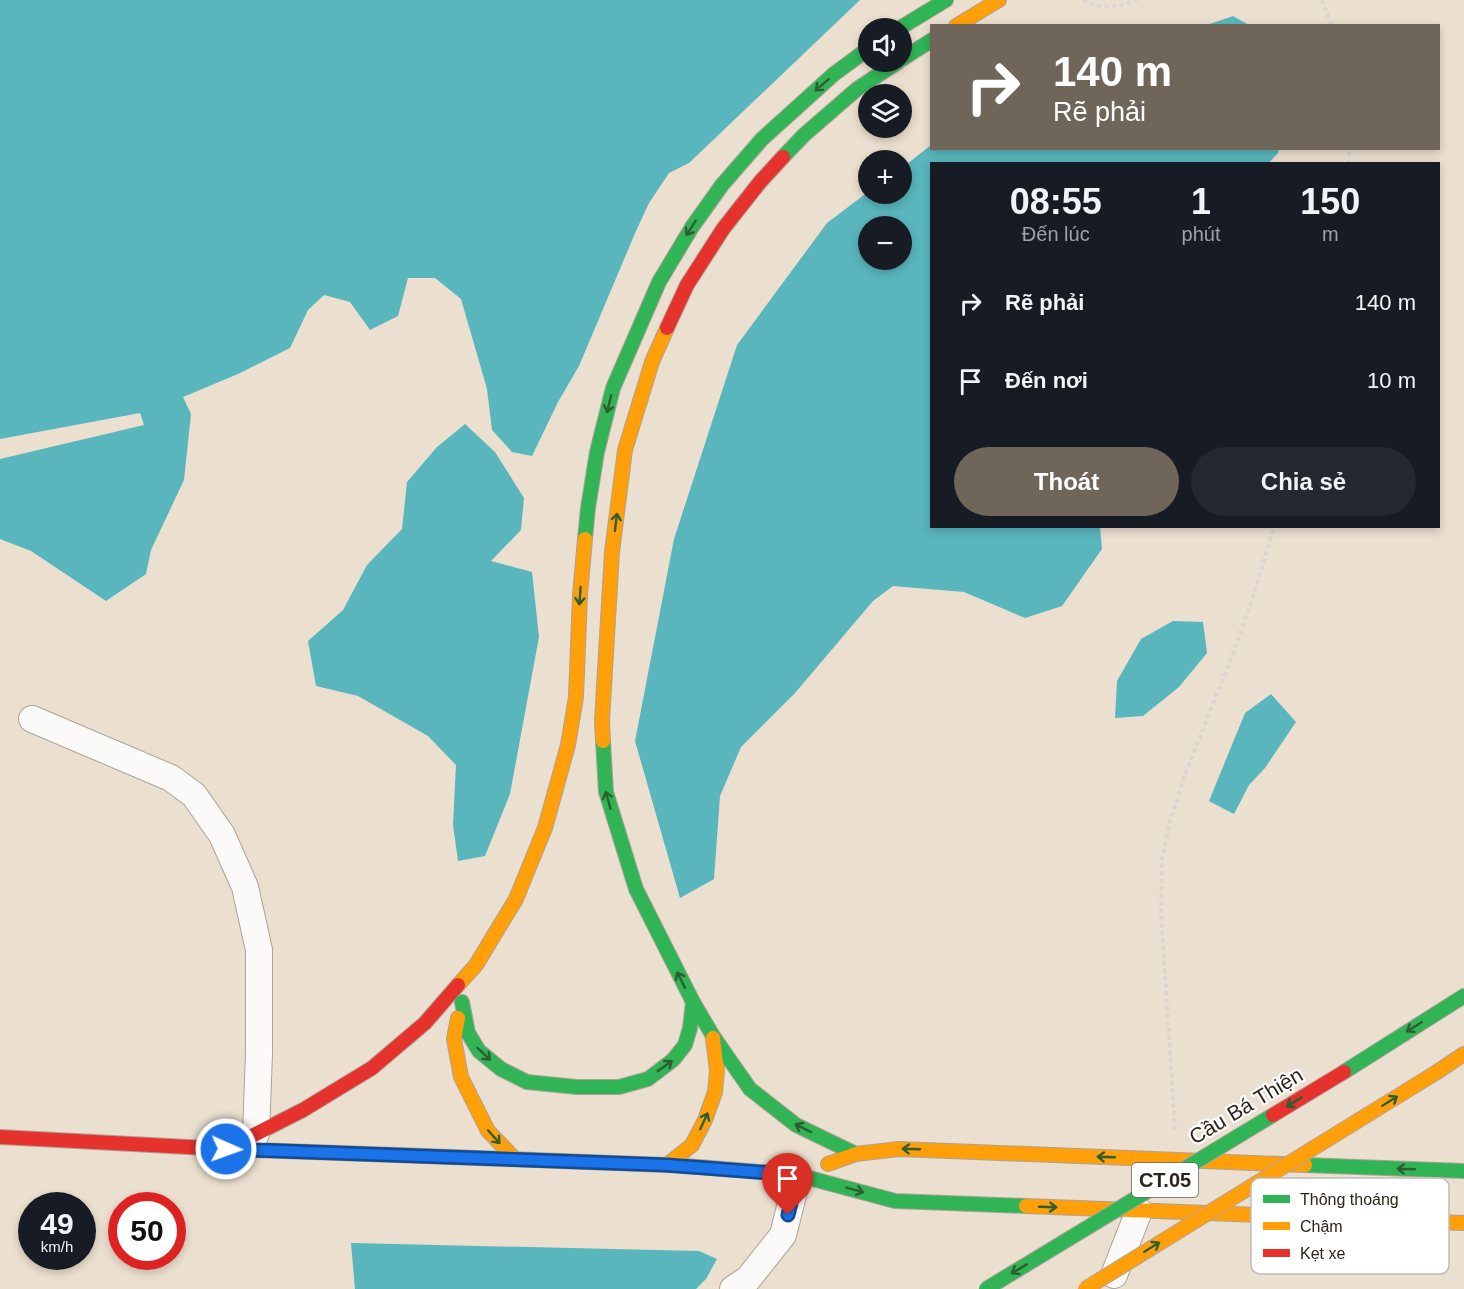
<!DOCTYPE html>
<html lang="vi">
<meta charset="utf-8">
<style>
:root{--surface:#171b24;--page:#242831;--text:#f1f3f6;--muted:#9ea1a6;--accent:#6f6558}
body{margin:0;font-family:Arial,sans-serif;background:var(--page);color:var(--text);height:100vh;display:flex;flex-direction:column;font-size:22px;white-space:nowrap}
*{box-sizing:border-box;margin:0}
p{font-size:20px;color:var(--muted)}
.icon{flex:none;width:33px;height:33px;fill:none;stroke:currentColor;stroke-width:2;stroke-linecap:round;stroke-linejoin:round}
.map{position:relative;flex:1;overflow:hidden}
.side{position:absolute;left:930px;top:162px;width:510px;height:366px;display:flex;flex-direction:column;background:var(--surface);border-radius:0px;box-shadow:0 3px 9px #0003}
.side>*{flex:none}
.banner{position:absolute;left:930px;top:24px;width:510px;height:126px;border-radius:0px;box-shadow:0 3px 9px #0003;background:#6f6558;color:#fff;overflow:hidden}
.fabs{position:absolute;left:858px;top:18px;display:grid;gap:12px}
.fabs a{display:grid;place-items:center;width:54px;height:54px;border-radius:50%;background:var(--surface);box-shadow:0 3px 9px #0003;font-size:30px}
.speed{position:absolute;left:18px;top:1192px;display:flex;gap:12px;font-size:30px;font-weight:700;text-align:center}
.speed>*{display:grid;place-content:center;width:78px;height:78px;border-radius:50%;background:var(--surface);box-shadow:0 3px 9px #0003;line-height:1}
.speed small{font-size:15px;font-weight:400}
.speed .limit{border:9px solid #d22;background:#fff;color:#111}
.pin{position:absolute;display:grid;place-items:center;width:51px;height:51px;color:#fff;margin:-62px -26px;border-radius:50% 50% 50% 0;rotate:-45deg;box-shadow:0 0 6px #0007}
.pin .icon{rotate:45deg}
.me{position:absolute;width:66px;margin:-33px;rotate:92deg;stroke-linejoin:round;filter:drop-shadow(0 0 4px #0008)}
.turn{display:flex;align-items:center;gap:21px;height:126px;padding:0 24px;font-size:27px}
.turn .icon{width:78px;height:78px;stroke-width:2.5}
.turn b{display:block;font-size:42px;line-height:51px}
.eta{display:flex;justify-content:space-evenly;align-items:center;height:102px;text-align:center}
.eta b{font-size:36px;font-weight:800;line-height:42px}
.action{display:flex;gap:12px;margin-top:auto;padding:12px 24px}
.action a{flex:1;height:69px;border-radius:36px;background:var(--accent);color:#fff;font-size:24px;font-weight:800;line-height:69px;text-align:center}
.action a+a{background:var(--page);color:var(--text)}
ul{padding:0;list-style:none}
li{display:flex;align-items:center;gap:18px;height:78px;padding:0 24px}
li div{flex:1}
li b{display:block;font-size:22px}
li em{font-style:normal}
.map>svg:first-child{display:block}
.water{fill:#59b6bc;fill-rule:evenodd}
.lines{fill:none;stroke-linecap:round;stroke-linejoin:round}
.street-casing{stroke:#aca296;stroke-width:28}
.fast-casing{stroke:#aca296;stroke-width:16}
.slow-casing{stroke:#aca296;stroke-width:16}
.jam-casing{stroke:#aca296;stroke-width:16}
.path{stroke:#dbd6d2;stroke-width:4;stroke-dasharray:4.5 3;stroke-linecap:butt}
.street{stroke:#fcfaf8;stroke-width:26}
.fast{stroke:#30b455;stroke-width:14}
.slow{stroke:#ff9f0a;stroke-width:14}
.jam{stroke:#e5322d;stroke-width:14}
.fast-bridge-casing{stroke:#b7a39c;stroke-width:16;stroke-linecap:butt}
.slow-bridge-casing{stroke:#b7a39c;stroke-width:16;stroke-linecap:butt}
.jam-bridge-casing{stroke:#b7a39c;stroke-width:16;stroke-linecap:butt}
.fast-bridge{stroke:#30b455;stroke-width:14}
.slow-bridge{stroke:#ff9f0a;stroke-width:14}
.jam-bridge{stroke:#e5322d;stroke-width:14}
.oneway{stroke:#2e5e30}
.route-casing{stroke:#114b97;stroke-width:15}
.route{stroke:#1a73e8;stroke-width:10}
.labels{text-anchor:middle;stroke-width:4.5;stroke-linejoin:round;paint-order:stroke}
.shield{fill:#fff;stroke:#6b665d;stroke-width:1.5}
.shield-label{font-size:20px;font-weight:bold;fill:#2c2418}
.street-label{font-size:21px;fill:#2c2418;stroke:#fff}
.key{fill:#fff;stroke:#c0bdba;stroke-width:1.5}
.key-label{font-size:16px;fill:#2c2418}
</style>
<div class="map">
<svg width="1464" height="1289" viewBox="0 0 1464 1289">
<rect width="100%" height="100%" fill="#ebdfcf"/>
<g class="water">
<path d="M0,0H860L689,163L669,173L649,203L636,231L579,366L558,402L532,456L512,452L492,430L487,389L461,299L435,278H408L398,316L370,330L350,302L324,295L308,310L290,348L238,374L183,397L191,414L184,480L151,550L146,574L106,601L31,551L0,539V459L144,425L140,413L0,439Z"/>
<path d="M1233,16L1249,25H1207Z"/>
<path d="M931,145L932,148L1279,149L1278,153L1268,164H932V263L930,269L932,274V526L1100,527L1102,549L1062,606L1025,618L964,592L893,586L873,601L795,693L741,747L720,796L714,879L680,898L635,741L674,539L737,345L827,223L868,192V194H902V168ZM902,226V260H868V226Z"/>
<path d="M465,424L495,452L524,498L521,530L491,561L532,572L539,637L510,794L485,856L458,861L453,825L456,765L428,736L358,696L316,686L308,641L343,610L367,565L402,529L407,482L437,447Z"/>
<path d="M1173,621L1203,622L1207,653L1179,687L1143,716L1115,718L1117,681L1141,639Z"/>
<path d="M1271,694L1296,722L1265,768L1249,785L1234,814L1209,801L1245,713Z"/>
<path d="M351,1243L699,1251L717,1259L706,1279L696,1289H355Z"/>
</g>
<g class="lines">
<g class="street-casing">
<g id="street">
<path d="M32,719L171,778L194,795L222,835L245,887L259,950V1053L256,1134"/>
<path d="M1114,1275L1139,1211"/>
<path d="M733,1289L748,1279L783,1235L798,1175"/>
</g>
</g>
<g class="fast-casing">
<g id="fast">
<path d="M900,28L946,0"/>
<path d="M902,59L932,40"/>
<path d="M783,157L804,135L857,89L898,62"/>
<path d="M585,539L588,508L597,452L613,388L659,282L692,227L722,185L762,139L834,74L868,49"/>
<path d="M603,741L606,792L636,889L693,1002L713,1036L750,1089L796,1125L856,1154"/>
<path d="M462,1002L468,1033L479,1051L501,1069L527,1082L577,1087H619L648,1079L673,1060L685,1045L690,1028L693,1002"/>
<path d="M1344,1072L1464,996"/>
<path d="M1305,1165L1464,1171"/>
<path d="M698,1167L798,1175L895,1201L1026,1206"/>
</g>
</g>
<g class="slow-casing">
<g id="slow">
<path d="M956,26L999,0"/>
<path d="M603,741L602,721L612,552L625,450L652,362L667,328"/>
<path d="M458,985L476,965L516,899L545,828L568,745L576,697L580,595L585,539"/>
<path d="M458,1018L454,1039L461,1077L488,1131L515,1159"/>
<path d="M1437,1072L1464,1054"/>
<path d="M397,1155L667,1165L698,1167"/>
<path d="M828,1164L856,1154L899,1149L1305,1165"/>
<path d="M667,1165L692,1145L705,1120L715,1092L717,1071L713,1038"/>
<path d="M1026,1206L1464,1223"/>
</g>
</g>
<g class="jam-casing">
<g id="jam">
<path d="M667,328L687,285L723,229L760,182L783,157"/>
<path d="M0,1137L226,1149L397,1155"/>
<path d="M226,1149L303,1110L372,1068L425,1023L458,985"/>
</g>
</g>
<g class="path">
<path d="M1083,0C1102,10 1118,7 1137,0"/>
<path d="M1322,0L1332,26"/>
<path d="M1349,164V148"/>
<path d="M1175,1130L1161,912L1162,859L1170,821L1185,774L1231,659L1253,597L1274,526"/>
</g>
<use href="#street" class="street"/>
<use href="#fast" class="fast"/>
<use href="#slow" class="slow"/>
<use href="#jam" class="jam"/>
<g class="fast-bridge-casing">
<path id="fast-bridge" d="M986,1289L1273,1115"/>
</g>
<g class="slow-bridge-casing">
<path id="slow-bridge" d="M1085,1289L1437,1072"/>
</g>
<g class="jam-bridge-casing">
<path id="jam-bridge" d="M1273,1115L1344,1072"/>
</g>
<use href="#fast-bridge" class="fast-bridge"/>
<use href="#slow-bridge" class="slow-bridge"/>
<use href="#jam-bridge" class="jam-bridge"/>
</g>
<defs><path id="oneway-shaft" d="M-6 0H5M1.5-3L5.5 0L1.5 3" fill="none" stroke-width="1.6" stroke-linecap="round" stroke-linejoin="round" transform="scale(1.5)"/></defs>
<g class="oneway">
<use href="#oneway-shaft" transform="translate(822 85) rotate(139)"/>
<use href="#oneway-shaft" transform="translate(691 228) rotate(123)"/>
<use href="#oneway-shaft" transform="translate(609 404) rotate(104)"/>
<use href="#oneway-shaft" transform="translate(616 522) rotate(-83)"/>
<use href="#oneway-shaft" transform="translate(580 596) rotate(94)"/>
<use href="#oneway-shaft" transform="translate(608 800) rotate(-106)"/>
<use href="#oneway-shaft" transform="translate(681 980) rotate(-117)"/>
<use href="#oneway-shaft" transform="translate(1414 1027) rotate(148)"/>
<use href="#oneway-shaft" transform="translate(484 1054) rotate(43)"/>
<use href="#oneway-shaft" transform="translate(665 1066) rotate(-36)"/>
<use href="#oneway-shaft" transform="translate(1390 1101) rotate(-32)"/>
<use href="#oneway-shaft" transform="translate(1294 1102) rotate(149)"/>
<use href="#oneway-shaft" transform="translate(704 1121) rotate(-65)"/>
<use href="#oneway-shaft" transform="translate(803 1128) rotate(-153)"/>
<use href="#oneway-shaft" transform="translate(494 1137) rotate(48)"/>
<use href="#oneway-shaft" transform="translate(911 1149) rotate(-178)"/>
<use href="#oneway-shaft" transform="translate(1106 1157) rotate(-178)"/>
<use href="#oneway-shaft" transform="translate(1406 1169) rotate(-178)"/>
<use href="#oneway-shaft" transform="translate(855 1190) rotate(15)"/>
<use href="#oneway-shaft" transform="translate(1048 1207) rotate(2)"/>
<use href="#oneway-shaft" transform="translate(1152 1247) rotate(-32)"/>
<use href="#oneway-shaft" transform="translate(1019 1269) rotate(149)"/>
</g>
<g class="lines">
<g class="route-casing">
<path id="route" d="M226,1149L667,1165L798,1175L788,1215"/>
</g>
<use href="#route" class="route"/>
</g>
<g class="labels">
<rect class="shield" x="1132" y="1163" width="66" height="34" rx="4.5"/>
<g class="shield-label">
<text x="1165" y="1187">CT.05</text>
</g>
<g class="street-label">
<text transform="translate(1246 1106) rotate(-31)" y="7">Cầu Bá Thiện</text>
</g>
</g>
<rect x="1251" y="1178" width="198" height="96" rx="9" class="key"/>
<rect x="1263" y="1195" width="27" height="8" fill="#30b455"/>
<rect x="1263" y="1222" width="27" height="8" fill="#ff9f0a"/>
<rect x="1263" y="1249" width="27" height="8" fill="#e5322d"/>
<g class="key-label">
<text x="1300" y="1205">Thông thoáng</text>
<text x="1300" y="1232">Chậm</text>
<text x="1300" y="1259">Kẹt xe</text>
</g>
</svg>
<div class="fabs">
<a><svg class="icon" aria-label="sound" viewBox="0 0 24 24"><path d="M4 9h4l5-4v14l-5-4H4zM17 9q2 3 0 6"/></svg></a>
<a><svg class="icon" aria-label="layers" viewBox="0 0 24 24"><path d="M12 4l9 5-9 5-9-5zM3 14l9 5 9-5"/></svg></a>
<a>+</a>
<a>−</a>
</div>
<div class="speed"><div>49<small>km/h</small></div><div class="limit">50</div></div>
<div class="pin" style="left:788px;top:1215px;background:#d93025"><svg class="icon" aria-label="arrive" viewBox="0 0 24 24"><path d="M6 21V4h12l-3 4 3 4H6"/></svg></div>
<svg class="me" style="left:226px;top:1149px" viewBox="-20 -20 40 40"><circle r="17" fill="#1a73e8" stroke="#fff" stroke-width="3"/><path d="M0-11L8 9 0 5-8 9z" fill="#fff"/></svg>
<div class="banner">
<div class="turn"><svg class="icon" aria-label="right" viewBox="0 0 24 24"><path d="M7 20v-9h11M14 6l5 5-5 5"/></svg><div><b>140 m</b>Rẽ phải</div></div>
</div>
<section class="side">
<div class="eta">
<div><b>08:55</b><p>Đến lúc</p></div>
<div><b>1</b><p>phút</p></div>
<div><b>150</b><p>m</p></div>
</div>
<ul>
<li><svg class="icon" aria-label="right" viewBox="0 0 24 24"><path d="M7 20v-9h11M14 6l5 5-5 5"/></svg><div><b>Rẽ phải</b></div><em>140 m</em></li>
<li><svg class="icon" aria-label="arrive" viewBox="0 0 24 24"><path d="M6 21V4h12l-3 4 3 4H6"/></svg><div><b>Đến nơi</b></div><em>10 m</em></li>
</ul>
<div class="action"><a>Thoát</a><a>Chia sẻ</a></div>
</section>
</div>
